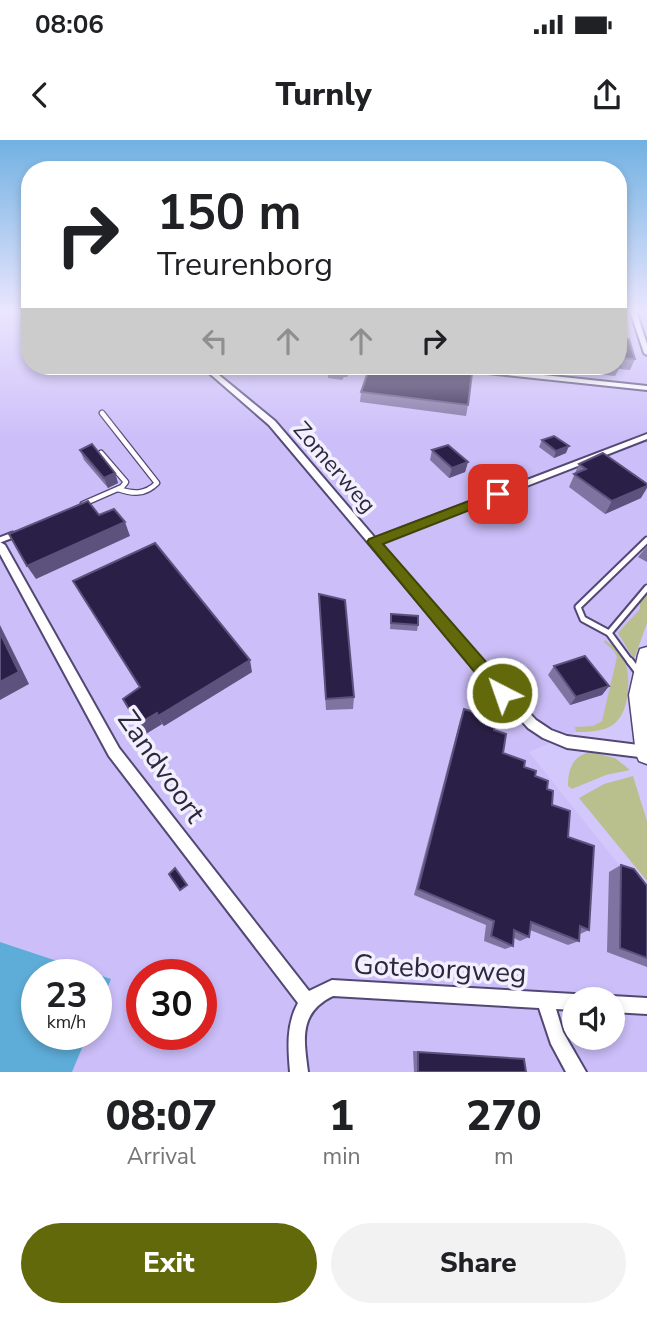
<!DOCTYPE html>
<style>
:root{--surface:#fff;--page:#f2f2f2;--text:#202124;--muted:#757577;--accent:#62690a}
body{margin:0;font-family:"Nunito Sans",sans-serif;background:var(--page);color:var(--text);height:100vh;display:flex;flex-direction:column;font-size:26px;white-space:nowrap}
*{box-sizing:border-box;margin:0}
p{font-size:23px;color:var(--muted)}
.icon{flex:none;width:38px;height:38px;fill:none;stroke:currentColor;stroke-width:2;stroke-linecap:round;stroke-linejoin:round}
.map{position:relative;height:932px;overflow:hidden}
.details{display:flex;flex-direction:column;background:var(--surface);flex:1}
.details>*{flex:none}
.guide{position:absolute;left:21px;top:21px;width:606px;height:214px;border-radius:28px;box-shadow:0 4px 10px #0003;background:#fff;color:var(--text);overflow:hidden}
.tools{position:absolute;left:562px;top:847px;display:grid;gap:14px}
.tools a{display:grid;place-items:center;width:63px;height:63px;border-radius:50%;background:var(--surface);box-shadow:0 4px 10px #0003;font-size:35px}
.speed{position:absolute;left:21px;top:819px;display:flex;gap:14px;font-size:35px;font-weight:700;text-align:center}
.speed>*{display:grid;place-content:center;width:91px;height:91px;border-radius:50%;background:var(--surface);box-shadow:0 4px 10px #0003;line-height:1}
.speed small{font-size:18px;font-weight:400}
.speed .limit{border:10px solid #d22;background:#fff;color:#111}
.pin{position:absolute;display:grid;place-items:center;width:60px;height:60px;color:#fff;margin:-30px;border-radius:14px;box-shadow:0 4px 10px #0006}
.me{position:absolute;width:77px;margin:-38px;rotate:319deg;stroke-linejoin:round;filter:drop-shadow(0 0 5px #0008)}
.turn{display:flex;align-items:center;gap:24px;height:147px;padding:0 21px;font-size:32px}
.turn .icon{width:91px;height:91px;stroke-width:2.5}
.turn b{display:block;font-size:49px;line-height:60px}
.lanes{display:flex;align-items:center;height:66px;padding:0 21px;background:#0003;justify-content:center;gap:35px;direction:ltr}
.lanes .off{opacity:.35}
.eta{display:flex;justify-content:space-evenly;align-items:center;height:119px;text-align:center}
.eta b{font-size:42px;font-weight:800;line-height:49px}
.cta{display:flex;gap:14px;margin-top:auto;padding:14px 21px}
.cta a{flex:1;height:80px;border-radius:42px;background:var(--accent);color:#fff;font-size:28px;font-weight:800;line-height:80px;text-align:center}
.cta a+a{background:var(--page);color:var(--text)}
.status{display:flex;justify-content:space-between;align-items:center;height:49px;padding:0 35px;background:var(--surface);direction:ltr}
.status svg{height:19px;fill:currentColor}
header{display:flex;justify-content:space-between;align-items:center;height:91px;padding:0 21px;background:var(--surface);font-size:32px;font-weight:800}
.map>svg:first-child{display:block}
.built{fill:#cbbef9;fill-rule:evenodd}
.green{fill:#b9c08e}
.water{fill:#5eadd8}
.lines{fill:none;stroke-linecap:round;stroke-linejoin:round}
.service-far2-casing{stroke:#534874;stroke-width:7}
.service-far1-casing{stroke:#534874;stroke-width:9}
.service-casing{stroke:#534874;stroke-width:10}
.minor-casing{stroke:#534874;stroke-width:4}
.primary-casing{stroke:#534874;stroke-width:3}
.service-far2{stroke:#fff;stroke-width:4.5}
.service-far1{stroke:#fff;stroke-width:5}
.service{stroke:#fff;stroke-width:6}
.minor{fill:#fff;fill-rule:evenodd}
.primary{fill:#fff;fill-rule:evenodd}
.wall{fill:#7e74a1}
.shaded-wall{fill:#5d527d}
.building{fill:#2a1f46;stroke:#5d527d;stroke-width:2}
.route{fill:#62690a;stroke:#404406;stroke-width:2}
.labels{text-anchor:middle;stroke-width:7;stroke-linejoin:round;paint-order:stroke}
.street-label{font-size:23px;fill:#2c273b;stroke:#f2efff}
.near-street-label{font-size:28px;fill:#2c273b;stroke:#f2efff}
</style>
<div class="status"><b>08:06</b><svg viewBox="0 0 49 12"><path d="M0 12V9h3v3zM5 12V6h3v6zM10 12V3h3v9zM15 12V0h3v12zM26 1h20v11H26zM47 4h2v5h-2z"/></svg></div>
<header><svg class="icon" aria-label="back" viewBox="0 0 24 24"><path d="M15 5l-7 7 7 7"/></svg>Turnly<svg class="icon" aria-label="share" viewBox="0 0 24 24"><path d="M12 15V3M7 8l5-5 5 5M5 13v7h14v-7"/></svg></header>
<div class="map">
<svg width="647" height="932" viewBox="0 0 647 932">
<rect width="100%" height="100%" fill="#d3c8fc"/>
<path class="built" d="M0,171H30V226H618V171H647V483L634,519L623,571L618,579L605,589L576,592L529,612L647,760V932H72L88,894H96V875L111,839L0,802ZM142,835H201V894H142ZM574,859H612V898H574Z"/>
<g class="green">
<path d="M647,454V483L634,519L618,493L640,469V461Z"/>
<path d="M605,500C611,505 618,509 622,515C632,533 631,571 614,584C603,592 589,592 576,592L575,587L593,586L602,581L617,517L614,511L604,502Z"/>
<path d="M590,612L615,618L630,630L606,635L572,649L568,646C568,630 572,616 590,612Z"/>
<path d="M633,636L647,681V741L579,658L604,644Z"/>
</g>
<path class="water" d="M0,802L111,839L96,875V835H37V894H88L72,932H0Z"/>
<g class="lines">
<g class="service-far2-casing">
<g id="service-far2">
<path d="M102,273L157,343C145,355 133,354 118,349"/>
<path d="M83,364L122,347L126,342L101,313"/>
</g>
</g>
<g class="service-far1-casing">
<g id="service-far1">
<path d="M0,400L13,395"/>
<path d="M609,493L647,448"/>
<path d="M631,523L609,493L583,479L578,467L647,400"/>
</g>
</g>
<g class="service-casing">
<path id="service" d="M630,521L639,533"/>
</g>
<g class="minor-casing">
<g id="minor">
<path d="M630,171H636L647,204V215L644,213Z"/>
<path d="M201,226H208L275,281L375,398L647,294V299L380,403L481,521L536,580L551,590L567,596L647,606V618L567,608L543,598L528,588L473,527L269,285Z"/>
<path d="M438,226H457L647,246V250L441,228Z"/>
<path d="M0,402L5,405L119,608L309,851L332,840L574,854L580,856L581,859H574V870L556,869L563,892L586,932H566L551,904L539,868L333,856C298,873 304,900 308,932H290C288,908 286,885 298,863L109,616L0,414Z"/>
<path d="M612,856L647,858V874L612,872V859H606Z"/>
</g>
</g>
<g class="primary-casing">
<path id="primary" d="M647,507V624L639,621L636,614L629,555L638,515L640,509Z"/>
</g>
<use href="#service-far2" class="service-far2"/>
<use href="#service-far1" class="service-far1"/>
<use href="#service" class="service"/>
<use href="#minor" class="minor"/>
<use href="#primary" class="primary"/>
</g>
<g class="wall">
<path d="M618,197L635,219L630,230L619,229L615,236L521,226H618Z"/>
<path d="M281,226H351L347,237H344L342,240L328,238V231Z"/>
<path d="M361,252L468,265L466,276L360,262Z"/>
<path d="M542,300L566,313L554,318L539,307Z"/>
<path d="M80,310L115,333L118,343L108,348L84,320Z"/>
<path d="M432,310L468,322L465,332L449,338L430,320Z"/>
<path d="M579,324L641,358L605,374L569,347Z"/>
<path d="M647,406V422L638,417Z"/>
<path d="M73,441L252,532L164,586L162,584L144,595L123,559L139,547Z"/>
<path d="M319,454L354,557L353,569L326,570Z"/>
<path d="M391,474L418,485L417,491L390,489Z"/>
<path d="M554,526L609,546L602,555L570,565L548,535Z"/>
<path d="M464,569L494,590L503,613L535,636L547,649L552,665L568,697L589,790L580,794L579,801L568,805L530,790L529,797L520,801L514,798L513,806L505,809L484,801L486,785L414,755L460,580Z"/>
<path d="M621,725L647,746V827L607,812L609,732Z"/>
<path d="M413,911L524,919L526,932H414Z"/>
</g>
<g class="shaded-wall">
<path d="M348,226H351L347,237Z"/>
<path d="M569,306L566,313L554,318L556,311Z"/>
<path d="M468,322L465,332L449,338L452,328Z"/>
<path d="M115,333L118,343L108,348L104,338Z"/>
<path d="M647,346V348L641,358L605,374L612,361Z"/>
<path d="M125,382L130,396L36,439L27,426Z"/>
<path d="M0,485L29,544L0,560Z"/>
<path d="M250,520L252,532L164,586L158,576Z"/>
<path d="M609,546L602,555L570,565L576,557Z"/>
<path d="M157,573L162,584L144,595L138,584Z"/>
</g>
<g class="building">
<path d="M618,197L629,199L635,219L618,218L620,226L618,225Z"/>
<path d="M329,226H348L347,227H344L342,230L328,227Z"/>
<path d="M370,226H473L468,265L361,252Z"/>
<path d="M554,296L569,306L556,311L542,300Z"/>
<path d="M92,304L115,333L104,338L80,310Z"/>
<path d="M448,305L468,322L452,328L432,310Z"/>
<path d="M603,313L647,344V346L612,361L574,334L586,329L579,324Z"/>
<path d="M88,361L99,375L114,369L125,382L27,426L9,394Z"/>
<path d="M155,403L250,520L158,576L157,573L138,584L123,559L140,547L73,441Z"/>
<path d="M319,454L345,460L354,557L326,559Z"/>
<path d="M391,474L418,476V485L391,483Z"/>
<path d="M0,493L19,532L0,542Z"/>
<path d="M585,516L609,546L576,557L554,526Z"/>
<path d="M464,569L486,576L484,582L495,585L494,590L506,594L503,613L525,621L524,627L536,631L535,636L548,641L547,649L553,651L552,665L570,671L568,697L594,706L589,790L580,786L579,801L531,782L529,797L514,790L513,806L491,796L494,781L418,749Z"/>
<path d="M621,725L634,729L647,746V818L620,808Z"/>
<path d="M175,728L187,745L180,750L169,734Z"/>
<path d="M418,912L524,919L526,932H418Z"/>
</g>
<linearGradient id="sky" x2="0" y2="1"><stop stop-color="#71b1e2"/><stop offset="0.57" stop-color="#ebe6fe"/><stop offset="1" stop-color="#ebe6fe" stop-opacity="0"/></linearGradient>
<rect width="647" height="301" fill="url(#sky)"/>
<path class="route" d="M498,350L504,354L503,357L383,404L508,547L511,553L508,558L502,561L496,558L367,402L369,399Z"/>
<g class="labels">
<g class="street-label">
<text transform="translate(335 327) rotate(49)" y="8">Zomerweg</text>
</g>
<g class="near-street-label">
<text transform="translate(162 626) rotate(55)" y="10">Zandvoort</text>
<text transform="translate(440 828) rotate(3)" y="10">Goteborgweg</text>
</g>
</g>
</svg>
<div class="tools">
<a><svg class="icon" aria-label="sound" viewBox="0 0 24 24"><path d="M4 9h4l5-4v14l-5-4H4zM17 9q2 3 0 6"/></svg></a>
</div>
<div class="speed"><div>23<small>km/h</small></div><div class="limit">30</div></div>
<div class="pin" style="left:498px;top:354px;background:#d93025"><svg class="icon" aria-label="arrive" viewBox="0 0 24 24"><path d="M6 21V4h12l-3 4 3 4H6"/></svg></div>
<svg class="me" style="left:502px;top:553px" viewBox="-20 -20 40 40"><circle r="17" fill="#62690a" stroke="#fff" stroke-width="3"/><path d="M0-11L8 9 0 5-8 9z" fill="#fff"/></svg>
<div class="guide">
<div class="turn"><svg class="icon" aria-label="right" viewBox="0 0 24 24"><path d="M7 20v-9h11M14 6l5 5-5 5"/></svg><div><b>150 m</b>Treurenborg</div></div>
<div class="lanes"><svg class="icon off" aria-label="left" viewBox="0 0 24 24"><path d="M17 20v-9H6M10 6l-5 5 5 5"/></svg><svg class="icon off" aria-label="ahead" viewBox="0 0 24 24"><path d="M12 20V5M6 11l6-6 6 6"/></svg><svg class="icon off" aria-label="ahead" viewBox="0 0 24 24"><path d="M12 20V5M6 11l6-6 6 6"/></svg><svg class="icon" aria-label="right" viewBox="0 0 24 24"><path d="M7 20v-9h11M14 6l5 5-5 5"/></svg></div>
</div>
</div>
<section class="details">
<div class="eta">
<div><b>08:07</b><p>Arrival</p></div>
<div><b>1</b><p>min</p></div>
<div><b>270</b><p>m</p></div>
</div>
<div class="cta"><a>Exit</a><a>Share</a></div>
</section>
